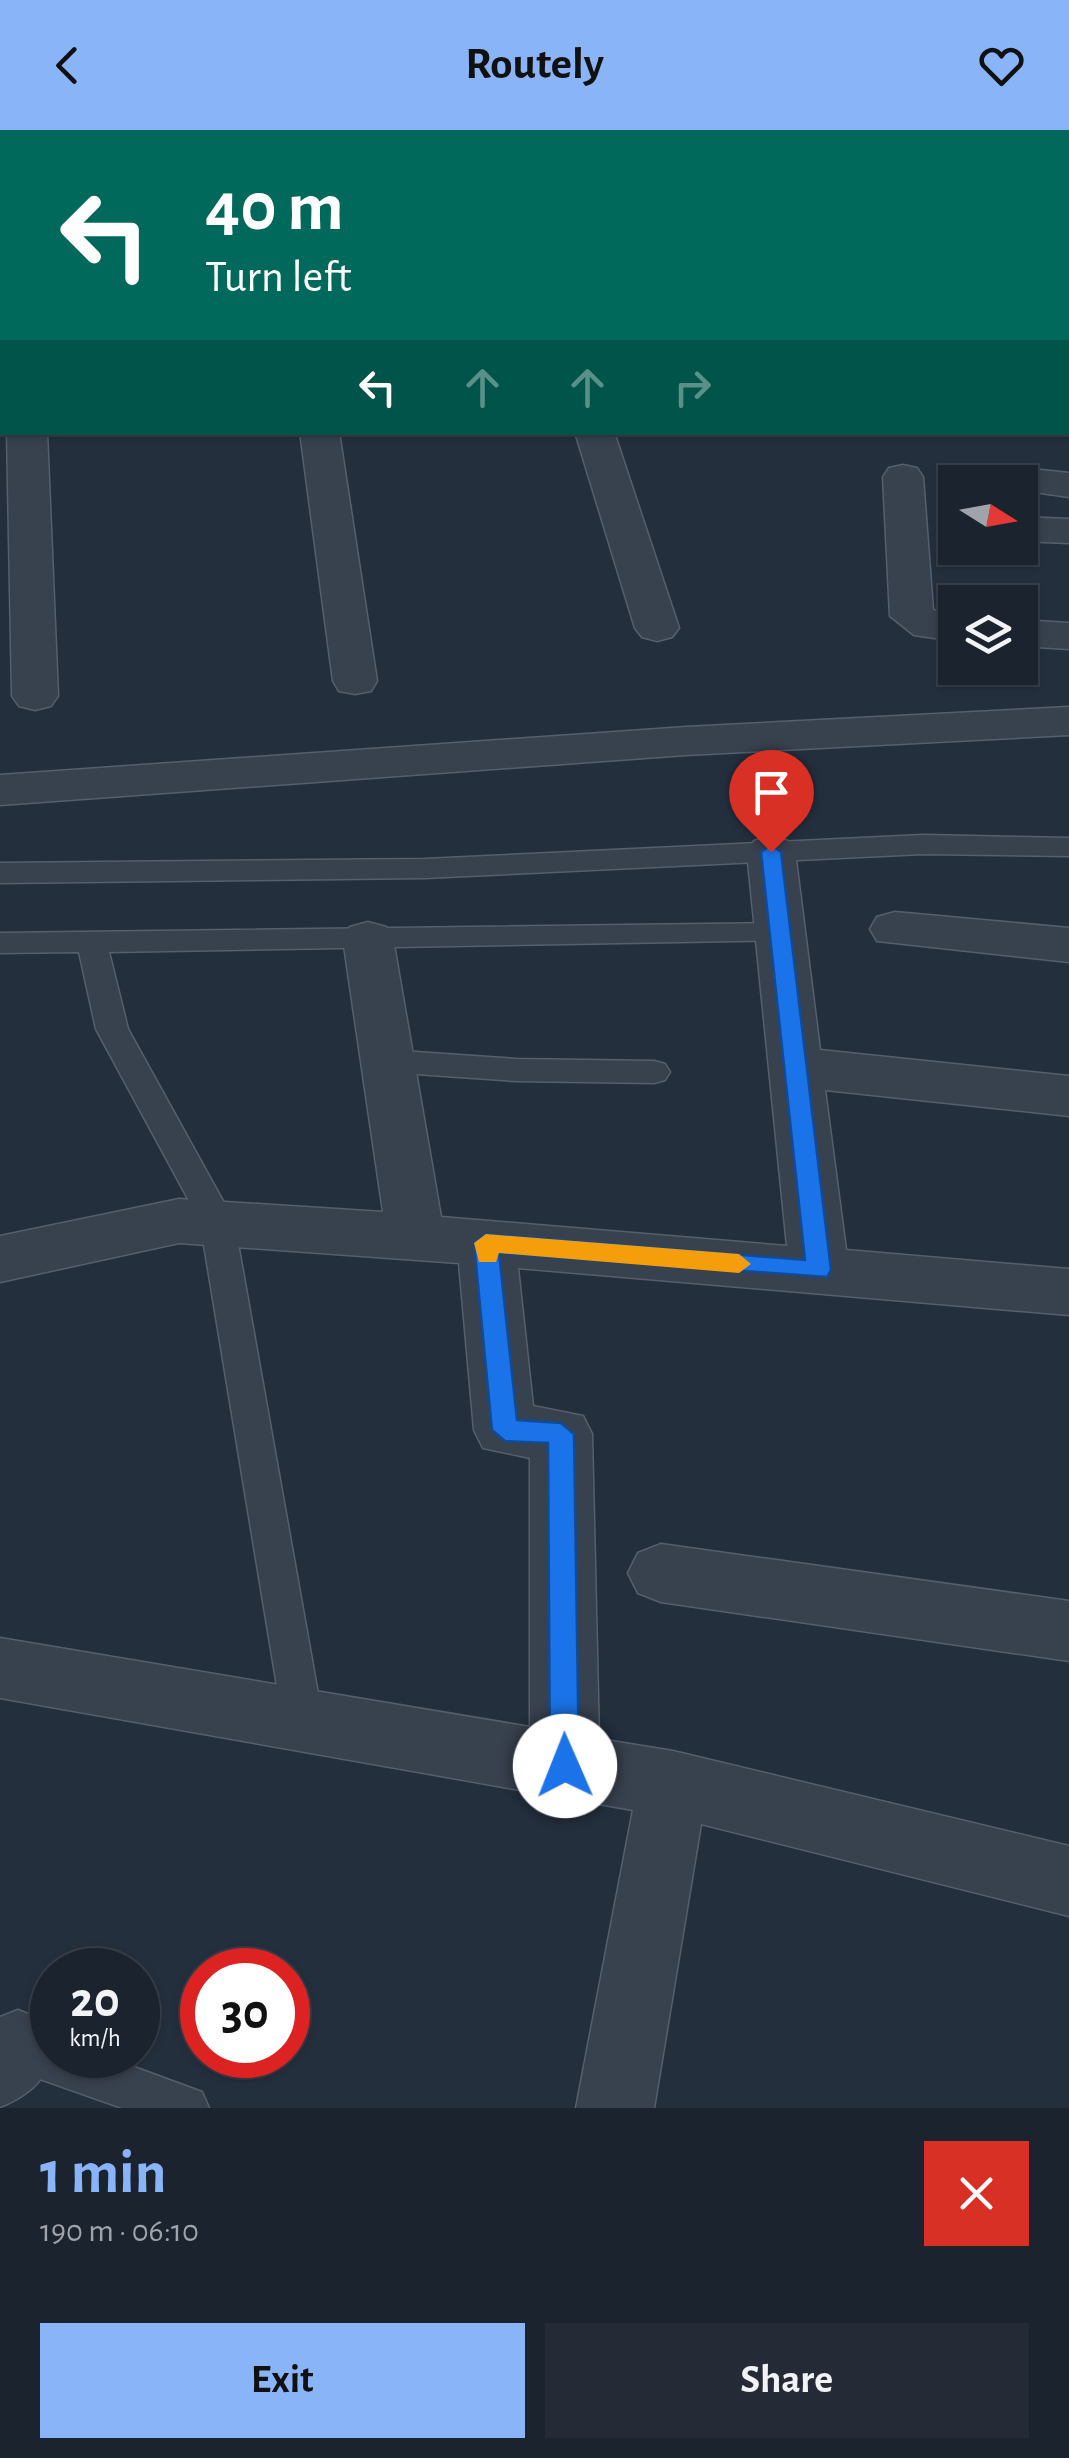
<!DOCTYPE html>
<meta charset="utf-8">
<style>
:root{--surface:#1b232e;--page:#242b36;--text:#f1f3f6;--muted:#a0a4aa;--line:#39404a;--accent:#8ab4f8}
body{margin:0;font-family:"Alegreya Sans",sans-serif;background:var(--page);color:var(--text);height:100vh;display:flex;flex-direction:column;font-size:38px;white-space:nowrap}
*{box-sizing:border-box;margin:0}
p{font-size:32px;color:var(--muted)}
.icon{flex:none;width:55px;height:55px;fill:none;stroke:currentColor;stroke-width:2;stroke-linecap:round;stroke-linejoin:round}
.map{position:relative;height:1978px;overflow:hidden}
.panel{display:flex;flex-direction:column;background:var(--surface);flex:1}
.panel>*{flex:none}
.hud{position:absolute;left:0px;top:0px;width:1070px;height:305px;box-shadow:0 2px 8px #0004,0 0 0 2px var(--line);background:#00695c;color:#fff;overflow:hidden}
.needle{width:65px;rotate:101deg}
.controls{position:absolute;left:938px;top:335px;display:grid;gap:20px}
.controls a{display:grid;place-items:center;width:100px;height:100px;border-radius:0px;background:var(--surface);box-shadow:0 2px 8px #0004,0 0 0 2px var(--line);font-size:50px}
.speed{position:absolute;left:30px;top:1818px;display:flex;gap:20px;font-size:50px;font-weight:700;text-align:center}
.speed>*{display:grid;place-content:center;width:130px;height:130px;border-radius:50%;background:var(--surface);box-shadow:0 2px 8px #0004,0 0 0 2px var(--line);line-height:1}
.speed small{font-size:25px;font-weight:400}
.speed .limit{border:15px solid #d22;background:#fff;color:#111}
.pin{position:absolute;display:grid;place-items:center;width:85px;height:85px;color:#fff;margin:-102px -42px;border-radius:50% 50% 50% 0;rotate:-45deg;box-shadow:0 0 10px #0007}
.pin .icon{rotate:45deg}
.me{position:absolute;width:110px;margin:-55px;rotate:359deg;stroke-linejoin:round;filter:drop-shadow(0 0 8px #0008)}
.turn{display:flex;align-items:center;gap:35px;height:210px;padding:0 40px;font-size:45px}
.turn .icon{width:130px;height:130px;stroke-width:2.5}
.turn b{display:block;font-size:70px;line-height:85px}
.lanes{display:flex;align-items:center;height:95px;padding:0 40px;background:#0003;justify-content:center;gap:50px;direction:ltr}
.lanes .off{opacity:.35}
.round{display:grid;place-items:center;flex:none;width:105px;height:105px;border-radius:0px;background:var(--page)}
.overview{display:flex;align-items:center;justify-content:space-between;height:170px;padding:0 40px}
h1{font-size:60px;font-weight:700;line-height:75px;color:var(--accent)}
.action{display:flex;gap:20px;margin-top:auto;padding:20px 40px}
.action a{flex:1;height:115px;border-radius:0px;background:var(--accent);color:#111;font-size:40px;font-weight:700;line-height:115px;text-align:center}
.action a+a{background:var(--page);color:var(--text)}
header{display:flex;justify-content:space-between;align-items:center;height:130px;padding:0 40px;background:var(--accent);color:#111;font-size:45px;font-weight:700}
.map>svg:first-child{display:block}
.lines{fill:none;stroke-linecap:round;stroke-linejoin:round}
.lane-casing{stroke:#565f6c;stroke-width:3}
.street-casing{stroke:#565f6c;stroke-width:3}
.lane{fill:#38414e;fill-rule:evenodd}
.street{fill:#38414e;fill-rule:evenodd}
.route{fill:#1a73e8;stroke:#114b97;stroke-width:2.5}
.slow{fill:#f59e0b}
</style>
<header><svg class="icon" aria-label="back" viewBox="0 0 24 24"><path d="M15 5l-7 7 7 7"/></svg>Routely<svg class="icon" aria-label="heart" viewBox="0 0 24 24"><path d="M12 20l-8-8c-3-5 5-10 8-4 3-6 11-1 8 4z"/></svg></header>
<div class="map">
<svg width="1069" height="1978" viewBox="0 0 1069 1978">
<rect width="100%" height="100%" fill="#242f3e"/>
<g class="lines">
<g class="lane-casing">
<g id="lane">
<path d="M923,705L1069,708V726L923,724L425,748L0,753V733L425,729Z"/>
<path d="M780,793L795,803L791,810L109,822L128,899L234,1091L323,1592L317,1605L303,1611L289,1605L283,1592L200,1091L96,899L79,822L0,823V803Z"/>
<path d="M387,920L516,929L654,931L665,934L670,942L665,950L654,953L516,951L387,942L376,939L371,931L376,923Z"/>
<path d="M0,1889L52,1908V1925H101L202,1962L209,1978H122L0,1935Z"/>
</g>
</g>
<g class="street-casing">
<g id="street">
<rect x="85" y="0" width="32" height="2"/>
<path d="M295,0H327L328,2H296Z"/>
<path d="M867,0H941L866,2Z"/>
<rect x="1068" y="151" width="1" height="22"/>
<rect x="0" y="155" width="2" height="22"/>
<path d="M7,302H47L58,566L51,576L35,580L19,576L12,566Z"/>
<path d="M300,302H339L377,551L371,561L355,564L339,561L333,551Z"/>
<path d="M575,302H614L679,498L672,507L657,511L642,507L635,498Z"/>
<path d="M903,335L917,338L923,347L933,480L955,485V511L914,505L890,486L883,347L889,338Z"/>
<path d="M1041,340L1069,343V367L1027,361L1021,352L1027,343Z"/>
<path d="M1020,387L1069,389V413L1020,411Z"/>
<path d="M1020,490L1069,493V519L1020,516Z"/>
<path d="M1069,577V605L686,625L0,675V645L686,597Z"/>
<path d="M771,706L788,711L795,722L820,920L1069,946V986L825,960L846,1120L1069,1139V1185L518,1138L533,1276L583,1286L592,1304L599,1609L673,1621L1069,1716V1786L701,1694L654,1978H576L633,1680L0,1568V1508L530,1597V1328L483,1318L474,1300L459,1133L179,1113L0,1152V1106L179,1069L383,1082L343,809L350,797L368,792L386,797L393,809L441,1087L787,1116L747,722L754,711Z"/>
<path d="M895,782L1069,798V832L877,811L870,799L877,787Z"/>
<path d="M661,1414L1069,1471V1531L661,1472L638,1463L628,1443L638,1423Z"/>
<path d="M18,1880L45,1891C63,1933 40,1961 0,1977V1887Z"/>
</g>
</g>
<use href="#lane" class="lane"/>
<use href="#street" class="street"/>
</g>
<path class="route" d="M771,715L781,722L831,1140L827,1147L499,1123L517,1290L561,1293L574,1304L579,1636L575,1646L565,1649L555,1646L550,1636L548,1313L505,1311L492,1300L474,1113L486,1104L805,1130L761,722Z"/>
<path class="slow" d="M486,1104L739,1124L751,1134L739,1143L499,1123L496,1132H479L474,1113Z"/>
</svg>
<div class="controls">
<a><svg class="needle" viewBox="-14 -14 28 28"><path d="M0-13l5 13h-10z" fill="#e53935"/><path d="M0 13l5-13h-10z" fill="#a0a4aa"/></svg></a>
<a><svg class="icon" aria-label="layers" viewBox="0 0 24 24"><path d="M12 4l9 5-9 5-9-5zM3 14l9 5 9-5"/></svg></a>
</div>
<div class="speed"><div>20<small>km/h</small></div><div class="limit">30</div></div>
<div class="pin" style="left:771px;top:722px;background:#d93025"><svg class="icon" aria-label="arrive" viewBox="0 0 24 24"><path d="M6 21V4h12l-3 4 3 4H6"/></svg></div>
<svg class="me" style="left:565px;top:1636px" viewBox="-20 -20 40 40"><circle r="19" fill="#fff"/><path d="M0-13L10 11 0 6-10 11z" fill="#1a73e8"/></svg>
<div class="hud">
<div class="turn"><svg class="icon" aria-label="left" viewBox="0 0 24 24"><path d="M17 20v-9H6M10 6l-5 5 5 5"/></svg><div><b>40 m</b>Turn left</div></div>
<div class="lanes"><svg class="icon" aria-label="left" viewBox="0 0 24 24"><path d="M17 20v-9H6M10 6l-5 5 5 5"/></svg><svg class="icon off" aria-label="ahead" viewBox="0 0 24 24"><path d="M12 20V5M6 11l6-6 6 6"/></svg><svg class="icon off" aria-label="ahead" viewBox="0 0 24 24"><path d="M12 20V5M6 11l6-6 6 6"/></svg><svg class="icon off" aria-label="right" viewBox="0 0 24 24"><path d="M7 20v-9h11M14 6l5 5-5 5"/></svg></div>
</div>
</div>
<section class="panel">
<div class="overview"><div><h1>1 min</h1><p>190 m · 06:10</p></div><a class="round" style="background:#d93025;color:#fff"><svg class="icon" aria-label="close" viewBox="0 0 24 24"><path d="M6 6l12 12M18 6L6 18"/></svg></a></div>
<div class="action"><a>Exit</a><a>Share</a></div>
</section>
